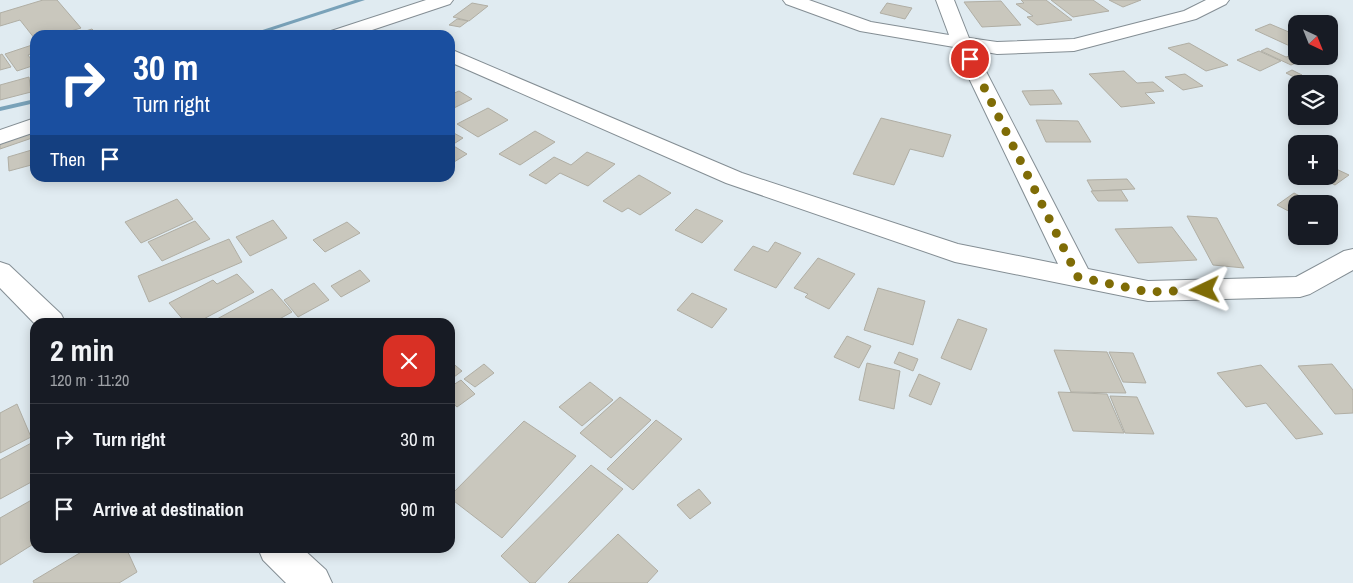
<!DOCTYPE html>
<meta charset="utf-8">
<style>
:root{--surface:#171b24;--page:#20242c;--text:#f1f3f6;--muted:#9ea1a6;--line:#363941}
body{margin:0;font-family:"Archivo Narrow",sans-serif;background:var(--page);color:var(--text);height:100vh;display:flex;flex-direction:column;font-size:19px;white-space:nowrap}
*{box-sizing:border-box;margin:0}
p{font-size:16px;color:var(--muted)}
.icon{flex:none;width:28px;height:28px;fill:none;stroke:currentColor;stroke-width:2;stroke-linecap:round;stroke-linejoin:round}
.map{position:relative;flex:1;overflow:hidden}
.sheet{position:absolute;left:30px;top:318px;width:425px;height:235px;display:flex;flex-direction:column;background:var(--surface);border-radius:15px;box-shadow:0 2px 12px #0003}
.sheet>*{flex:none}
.top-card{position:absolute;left:30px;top:30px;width:425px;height:152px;border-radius:15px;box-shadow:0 2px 12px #0003;background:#1a4fa0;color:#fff;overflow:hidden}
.needle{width:32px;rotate:137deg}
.buttons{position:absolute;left:1288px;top:15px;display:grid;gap:10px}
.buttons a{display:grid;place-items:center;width:50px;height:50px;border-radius:10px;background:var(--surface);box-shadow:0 2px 12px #0003;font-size:25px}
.pin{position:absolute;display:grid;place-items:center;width:42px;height:42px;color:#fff;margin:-21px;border:2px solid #fff;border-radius:50%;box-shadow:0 1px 5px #0007}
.me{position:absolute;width:55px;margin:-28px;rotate:268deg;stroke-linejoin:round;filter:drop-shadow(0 0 4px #0008)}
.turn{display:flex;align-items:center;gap:18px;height:105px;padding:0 20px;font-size:22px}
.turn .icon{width:65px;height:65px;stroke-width:2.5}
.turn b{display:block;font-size:35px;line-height:42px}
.then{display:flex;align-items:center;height:48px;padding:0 20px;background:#0003;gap:10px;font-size:19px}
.round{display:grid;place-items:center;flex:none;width:52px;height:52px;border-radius:15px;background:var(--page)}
.summary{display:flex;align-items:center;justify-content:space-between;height:85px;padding:0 20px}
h1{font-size:30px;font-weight:800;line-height:38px}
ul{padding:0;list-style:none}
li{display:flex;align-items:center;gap:15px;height:70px;padding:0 20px;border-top:1px solid var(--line)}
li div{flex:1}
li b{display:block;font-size:19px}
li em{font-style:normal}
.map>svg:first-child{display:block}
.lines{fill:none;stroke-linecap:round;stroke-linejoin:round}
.stream{fill:#79a2b9;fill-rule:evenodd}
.building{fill:#c9c7bd;stroke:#b0aea4}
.street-casing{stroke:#848e94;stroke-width:2}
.primary-casing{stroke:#848e94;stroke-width:2}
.street{fill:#fff;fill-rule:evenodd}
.primary{fill:#fff;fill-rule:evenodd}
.route{stroke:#7f6c06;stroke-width:9;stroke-dasharray:0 16.2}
</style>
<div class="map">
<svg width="1353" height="583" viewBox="0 0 1353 583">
<rect width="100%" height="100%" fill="#e0ebf1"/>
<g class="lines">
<g class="stream">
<path d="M355,0H365L257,35H247Z"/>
<path d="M35,99V103L0,111V107Z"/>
</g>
</g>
<g class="building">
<path d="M43,0H57L81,28L57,35H35V39L20,20L0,26V13Z"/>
<path d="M1021,0H1046L1072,20L1037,25L1027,17L1033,16L1016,4L1024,3Z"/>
<path d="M1051,0H1093L1109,11L1073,17Z"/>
<path d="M1109,0H1141L1123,7Z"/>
<path d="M1001,1L1021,25L982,27L964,2Z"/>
<path d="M472,3L488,6L469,21L453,17Z"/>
<path d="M887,3L912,8L905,19L880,13Z"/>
<path d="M457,19L468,21L460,27L449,25Z"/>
<path d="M1270,24L1296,35V45L1292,47L1255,30Z"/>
<path d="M92,29L98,35H73Z"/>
<path d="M1189,43L1228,65L1206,71L1168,48Z"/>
<path d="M35,44V52L28,55L35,65L17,71L5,54Z"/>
<path d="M1267,48L1286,57L1290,56L1301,61L1291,65L1261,51Z"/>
<path d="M1259,51L1281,61L1260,71L1237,60Z"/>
<path d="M2,54L11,67L0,70V55Z"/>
<path d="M1292,70L1302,75L1296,78L1286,73Z"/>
<path d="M1124,71L1137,83L1153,82L1164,91L1145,93L1155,103L1121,107L1089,74Z"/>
<path d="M1185,74L1203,86L1183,90L1165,77Z"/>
<path d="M29,77L31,92L0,100V85Z"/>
<path d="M1053,90L1062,104L1030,105L1022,91Z"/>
<path d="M459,91L472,99L450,110V95Z"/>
<path d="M488,108L508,120L478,137L457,124Z"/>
<path d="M881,118L951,135L943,157L910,149L894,185L853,174Z"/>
<path d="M1036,120L1078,121L1091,142H1046Z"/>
<path d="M450,131L463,138L452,145L467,154L454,162L450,160Z"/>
<path d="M535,131L555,142L520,165L499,154Z"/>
<path d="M32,133L35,137L0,149V143Z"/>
<path d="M35,149V164L9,171L8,157Z"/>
<path d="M587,152L615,164L588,186L560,173L546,184L529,175L554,157L571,165Z"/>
<path d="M1329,161L1338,165L1334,168L1349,175L1335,185L1318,176H1329Z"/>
<path d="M639,175L671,193L640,215L628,208L622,212L603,201Z"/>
<path d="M1127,179L1135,189L1093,191L1087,180Z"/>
<path d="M1121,190L1128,201H1098L1091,191Z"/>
<path d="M1294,193L1315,204H1296V215L1277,205Z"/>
<path d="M177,199L193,219L141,243L125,222Z"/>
<path d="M696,209L723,221L702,243L675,230Z"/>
<path d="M1187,216L1217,218L1244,268L1213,265Z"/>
<path d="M273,220L287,238L250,256L236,237Z"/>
<path d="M195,221L210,239L162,261L148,242Z"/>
<path d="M347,222L360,233L325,252L313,240Z"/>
<path d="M1172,227L1197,260L1138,263L1115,229Z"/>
<path d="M229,239L242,262L149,302L138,276Z"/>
<path d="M775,242L801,253L776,288L734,270L753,246L768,252Z"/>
<path d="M818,258L855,274L829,309L805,297L808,294L794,288Z"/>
<path d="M360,270L370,281L341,297L331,286Z"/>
<path d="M237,274L254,292L198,322H185L169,303L213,280L217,284Z"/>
<path d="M314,283L329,300L298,317L284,300Z"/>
<path d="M878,288L925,301L913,345L864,330Z"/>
<path d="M272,289L292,312L274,322H220L217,319Z"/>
<path d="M692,293L727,309L712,328L677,310Z"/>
<path d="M958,319L987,329L971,370L941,358Z"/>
<path d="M847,336L871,346L859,368L834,357Z"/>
<path d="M1054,350L1107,352L1126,393L1071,392Z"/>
<path d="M899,352L918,359L913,371L894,363Z"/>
<path d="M1109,352L1133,353L1146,383L1123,382Z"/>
<path d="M450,361L462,371L450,380Z"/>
<path d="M867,363L900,371L894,409L859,400Z"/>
<path d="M484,364L494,373L475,387L464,379Z"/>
<path d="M1332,364L1353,390V413L1335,414L1298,366Z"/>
<path d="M1261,365L1323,434L1296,439L1266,403L1246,407L1217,373Z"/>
<path d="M919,374L940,383L931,405L909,396Z"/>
<path d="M461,380L475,394L457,407L450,401V387Z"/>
<path d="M590,382L613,400L582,426L559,407Z"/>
<path d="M1058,392L1107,394L1124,433L1073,431Z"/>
<path d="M1110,396L1137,397L1154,434L1125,433Z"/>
<path d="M620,397L651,420L611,458L580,433Z"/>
<path d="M17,404L31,437L0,453V413Z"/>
<path d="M656,420L682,439L633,490L607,469Z"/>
<path d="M524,421L576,456L502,538L450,498V496Z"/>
<path d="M35,441V480L0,499V460Z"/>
<path d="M591,465L623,489L535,583H530L501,556Z"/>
<path d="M699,489L711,503L690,519L677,505Z"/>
<path d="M35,498V543L0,565V518Z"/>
<path d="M618,534L658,571L647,583H568Z"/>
<path d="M88,548H126L137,572L119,583H34L33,581Z"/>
</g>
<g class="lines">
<g class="street-casing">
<g id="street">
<path d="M426,0H453L450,4L357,35H329L331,31Z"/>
<path d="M783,0H809L871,22L949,35L936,0H954L969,38L997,42L1074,39L1184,11L1206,0H1229L1226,4L1196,19L1074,51L997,54L975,50L1088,269L1148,281L1296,277L1344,251L1353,249V270L1310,294L1300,297L1148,301L955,262L726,183L450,62V49L742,173L958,244L1058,264L954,47L860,31L786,4Z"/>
<path d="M35,118V132L0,144V130Z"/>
</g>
</g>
<g class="primary-casing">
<g id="primary">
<path d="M0,262L9,265L61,314L65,322L35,324L0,288Z"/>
<path d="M258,548H302L326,570L332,583H286L263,560Z"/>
</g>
</g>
<use href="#street" class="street"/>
<use href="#primary" class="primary"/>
</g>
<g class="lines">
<path class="route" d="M970,59L1078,277L1148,292L1205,290"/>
</g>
</svg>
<div class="buttons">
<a><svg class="needle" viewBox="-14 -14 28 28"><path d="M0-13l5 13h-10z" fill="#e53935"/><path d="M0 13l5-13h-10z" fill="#9ea1a6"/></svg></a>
<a><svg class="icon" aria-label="layers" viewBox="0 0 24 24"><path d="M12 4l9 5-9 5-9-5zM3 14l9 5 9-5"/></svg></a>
<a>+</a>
<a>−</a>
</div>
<div class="pin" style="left:970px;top:59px;background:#d93025"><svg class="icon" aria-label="arrive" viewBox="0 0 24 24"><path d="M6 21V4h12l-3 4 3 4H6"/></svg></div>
<svg class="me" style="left:1205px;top:290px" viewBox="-20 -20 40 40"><path d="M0-17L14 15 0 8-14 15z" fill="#7f6c06" stroke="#fff" stroke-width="4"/></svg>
<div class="top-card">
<div class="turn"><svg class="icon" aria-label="right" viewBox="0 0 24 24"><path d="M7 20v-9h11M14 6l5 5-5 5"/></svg><div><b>30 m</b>Turn right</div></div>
<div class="then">Then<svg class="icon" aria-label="arrive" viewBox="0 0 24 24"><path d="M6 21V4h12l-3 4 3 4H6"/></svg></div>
</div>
<section class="sheet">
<div class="summary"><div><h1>2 min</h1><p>120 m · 11:20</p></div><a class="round" style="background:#d93025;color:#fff"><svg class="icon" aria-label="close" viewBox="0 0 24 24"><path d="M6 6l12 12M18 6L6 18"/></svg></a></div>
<ul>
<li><svg class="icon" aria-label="right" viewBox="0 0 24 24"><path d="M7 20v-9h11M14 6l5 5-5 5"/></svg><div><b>Turn right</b></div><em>30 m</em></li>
<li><svg class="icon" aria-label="arrive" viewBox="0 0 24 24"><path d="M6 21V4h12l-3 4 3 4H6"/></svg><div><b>Arrive at destination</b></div><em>90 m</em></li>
</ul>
</section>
</div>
